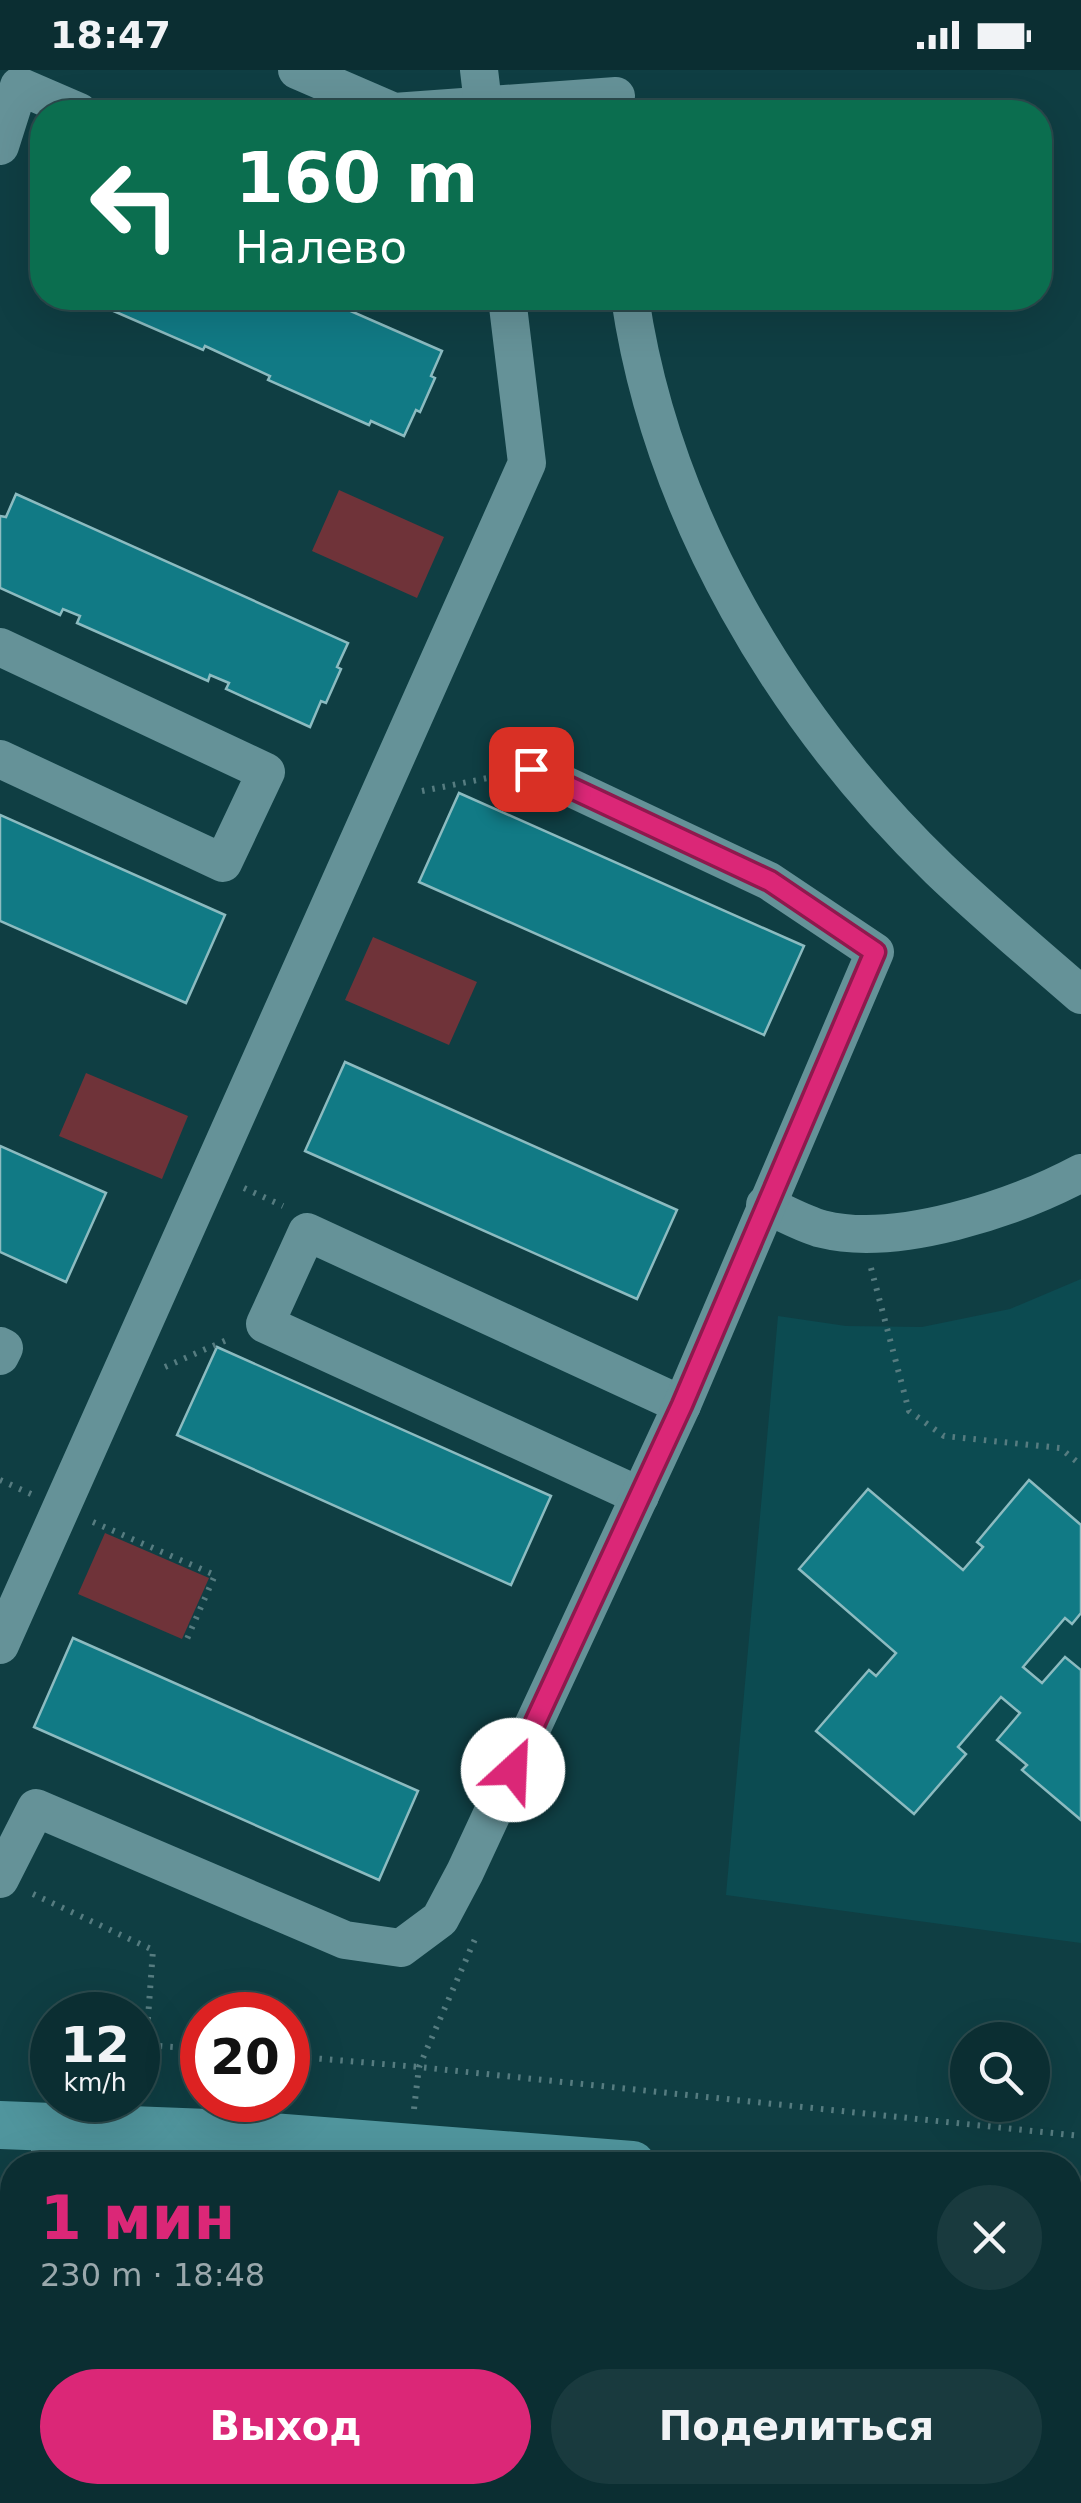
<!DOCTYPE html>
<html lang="ru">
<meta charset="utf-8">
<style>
:root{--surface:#0b2e32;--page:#193a3e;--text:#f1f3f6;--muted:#9aa8ac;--line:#2b4a4d;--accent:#db2777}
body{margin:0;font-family:"DejaVu Sans",sans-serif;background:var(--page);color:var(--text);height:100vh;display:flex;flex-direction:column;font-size:38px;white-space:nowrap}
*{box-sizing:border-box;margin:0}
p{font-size:32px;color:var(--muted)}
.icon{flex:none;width:55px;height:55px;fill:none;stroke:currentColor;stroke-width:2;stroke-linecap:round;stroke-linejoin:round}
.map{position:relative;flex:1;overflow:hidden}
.details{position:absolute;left:0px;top:2082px;width:1082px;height:352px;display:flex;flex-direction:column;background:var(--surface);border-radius:40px 40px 0 0;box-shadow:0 10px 40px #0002,0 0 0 2px var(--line)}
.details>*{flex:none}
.top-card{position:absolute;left:30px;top:30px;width:1022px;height:210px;border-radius:40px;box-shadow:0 10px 40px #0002,0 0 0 2px var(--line);background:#0b6e4f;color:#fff;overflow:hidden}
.tools{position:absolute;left:950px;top:1952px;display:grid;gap:20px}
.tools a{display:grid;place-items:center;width:100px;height:100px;border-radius:50%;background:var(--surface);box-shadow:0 10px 40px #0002,0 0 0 2px var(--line);font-size:50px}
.speed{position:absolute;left:30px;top:1922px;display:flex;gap:20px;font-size:50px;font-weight:700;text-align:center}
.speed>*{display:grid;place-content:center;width:130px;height:130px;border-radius:50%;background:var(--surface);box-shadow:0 10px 40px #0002,0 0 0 2px var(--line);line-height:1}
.speed small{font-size:25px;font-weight:400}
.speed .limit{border:15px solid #d22;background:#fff;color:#111}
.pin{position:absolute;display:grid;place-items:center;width:85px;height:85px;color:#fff;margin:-42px;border-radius:20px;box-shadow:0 5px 15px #0006}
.me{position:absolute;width:110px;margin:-55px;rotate:25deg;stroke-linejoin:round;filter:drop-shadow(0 0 8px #0008)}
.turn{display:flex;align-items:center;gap:35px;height:210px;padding:0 40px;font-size:45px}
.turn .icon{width:130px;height:130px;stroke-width:2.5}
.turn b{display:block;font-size:70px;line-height:85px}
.round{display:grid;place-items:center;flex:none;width:105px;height:105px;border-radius:52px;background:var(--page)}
.headline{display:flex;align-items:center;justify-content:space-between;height:170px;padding:0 40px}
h1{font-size:60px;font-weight:600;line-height:75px;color:var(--accent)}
.button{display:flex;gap:20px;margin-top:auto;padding:20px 40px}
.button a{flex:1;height:115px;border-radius:60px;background:var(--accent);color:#fff;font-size:40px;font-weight:600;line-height:115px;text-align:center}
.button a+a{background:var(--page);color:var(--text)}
.status{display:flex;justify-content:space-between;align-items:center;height:70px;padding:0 50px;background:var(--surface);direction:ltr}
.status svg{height:28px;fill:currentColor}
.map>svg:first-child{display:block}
.built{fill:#0c4b51}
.green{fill:#6f3339}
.building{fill:#117a85;stroke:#8cbbc0;stroke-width:2.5}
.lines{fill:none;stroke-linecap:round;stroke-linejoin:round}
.path{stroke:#567c80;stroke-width:6;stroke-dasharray:2.5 8;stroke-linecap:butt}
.minor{stroke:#659298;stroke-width:38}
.major{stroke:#50959d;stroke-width:48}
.route-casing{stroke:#8e194d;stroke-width:25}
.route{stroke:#db2777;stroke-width:18}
</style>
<div class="status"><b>18:47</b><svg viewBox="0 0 49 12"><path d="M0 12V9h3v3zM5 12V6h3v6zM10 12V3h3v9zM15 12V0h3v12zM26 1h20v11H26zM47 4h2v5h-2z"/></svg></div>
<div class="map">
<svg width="1081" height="2433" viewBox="0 0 1081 2433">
<rect width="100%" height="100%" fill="#0f3e43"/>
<path class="built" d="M1081,1209V1873L726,1825L778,1246L846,1256L922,1257L1010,1239Z"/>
<g class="green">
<path d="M339,420L444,467L417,528L312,481Z"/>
<path d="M373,867L477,912L449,975L345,930Z"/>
<path d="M86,1003L188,1046L162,1109L59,1066Z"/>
<path d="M105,1463L209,1508L182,1569L78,1524Z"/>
</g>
<g class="building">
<path d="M96,228H321L442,281L431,306L435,308L420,342L416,340L404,366L371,351L369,355L268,310L270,306L205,276L203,280L102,236L104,231Z"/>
<path d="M16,424L348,573L337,597L341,599L326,633L321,631L310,657L226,619L229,613L210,605L208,611L77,553L80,546L63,539L60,545L0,518V446L6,447Z"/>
<path d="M459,723L804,876L764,965L419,812Z"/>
<path d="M0,745L225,845L186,933L0,851Z"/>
<path d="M345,992L677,1140L637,1229L305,1081Z"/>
<path d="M0,1076L106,1123L66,1212L0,1182Z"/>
<path d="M217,1277L551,1426L511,1515L177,1365Z"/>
<path d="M1029,1410L1081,1455V1543L1072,1554L1065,1548L1023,1597L1042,1613L1065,1587L1081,1600V1750L1022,1700L1027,1695L997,1670L1020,1643L1001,1627L958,1677L966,1684L914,1744L816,1661L869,1600L876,1606L896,1583L799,1499L868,1419L963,1500L983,1477L977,1472Z"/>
<path d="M73,1568L418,1721L379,1810L34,1657Z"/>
</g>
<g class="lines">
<g class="path">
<path d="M422,721L498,706"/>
<path d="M244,1118L283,1136"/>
<path d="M871,1198L909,1341L944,1366L1060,1378L1081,1395"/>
<path d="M165,1297L231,1268"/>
<path d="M0,1410L31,1424"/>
<path d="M93,1452L215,1505L187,1569"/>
<path d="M33,1824L153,1880L146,1975L202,1979"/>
<path d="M288,1986L419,1997L1081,2066"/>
<path d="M143,2018L146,1975"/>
<path d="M414,2039L419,1997L475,1869"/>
<path d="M0,2238L12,2237"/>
<path d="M122,2422L274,2433"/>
<path d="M108,2433L120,2422"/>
<path d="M556,2433L557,2422"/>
</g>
<g class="minor">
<path d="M297,0L394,42L616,26"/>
<path d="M479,0L484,42"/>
<path d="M0,76L19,16L79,42"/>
<path d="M630,228C662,445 783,648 939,799C985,843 1034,884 1081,925"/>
<path d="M0,577L266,702L223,793L0,689"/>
<path d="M765,1135C783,1142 803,1154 822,1159C897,1178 1015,1138 1081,1103"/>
<path d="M0,1276L4,1278L0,1286"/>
<path d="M640,1426L265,1254L307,1162L682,1335"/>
<path d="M0,1575L527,393L507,228"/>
<path d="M0,1809L36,1738L345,1870L401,1878L440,1849L465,1802L682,1335L875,882L769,811L531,699"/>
<path d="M50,2056V2095"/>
<path d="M0,2403H12"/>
<path d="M50,2433V2422"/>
<path d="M927,2433V2422"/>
</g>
<g class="major">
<path d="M0,2055L234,2064L632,2095"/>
<path d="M1070,2145L1081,2147"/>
</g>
</g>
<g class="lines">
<g class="route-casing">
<path id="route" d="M513,1700L682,1335L875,882L770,811L531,699"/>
</g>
<use href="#route" class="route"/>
</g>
</svg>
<div class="tools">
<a><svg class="icon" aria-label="search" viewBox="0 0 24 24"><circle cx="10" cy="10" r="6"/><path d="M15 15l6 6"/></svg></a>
</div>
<div class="speed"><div>12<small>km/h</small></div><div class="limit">20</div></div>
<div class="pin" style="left:531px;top:699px;background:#d93025"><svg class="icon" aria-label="arrive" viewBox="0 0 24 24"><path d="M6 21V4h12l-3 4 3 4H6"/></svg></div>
<svg class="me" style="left:513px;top:1700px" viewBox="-20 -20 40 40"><circle r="19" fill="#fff"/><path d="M0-13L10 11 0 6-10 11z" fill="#db2777"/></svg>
<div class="top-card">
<div class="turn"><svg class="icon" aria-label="left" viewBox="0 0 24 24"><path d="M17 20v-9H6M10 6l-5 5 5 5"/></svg><div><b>160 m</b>Налево</div></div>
</div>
<section class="details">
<div class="headline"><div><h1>1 мин</h1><p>230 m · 18:48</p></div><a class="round"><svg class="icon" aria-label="close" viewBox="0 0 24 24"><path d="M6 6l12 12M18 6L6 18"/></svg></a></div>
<div class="button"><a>Выход</a><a>Поделиться</a></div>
</section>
</div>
